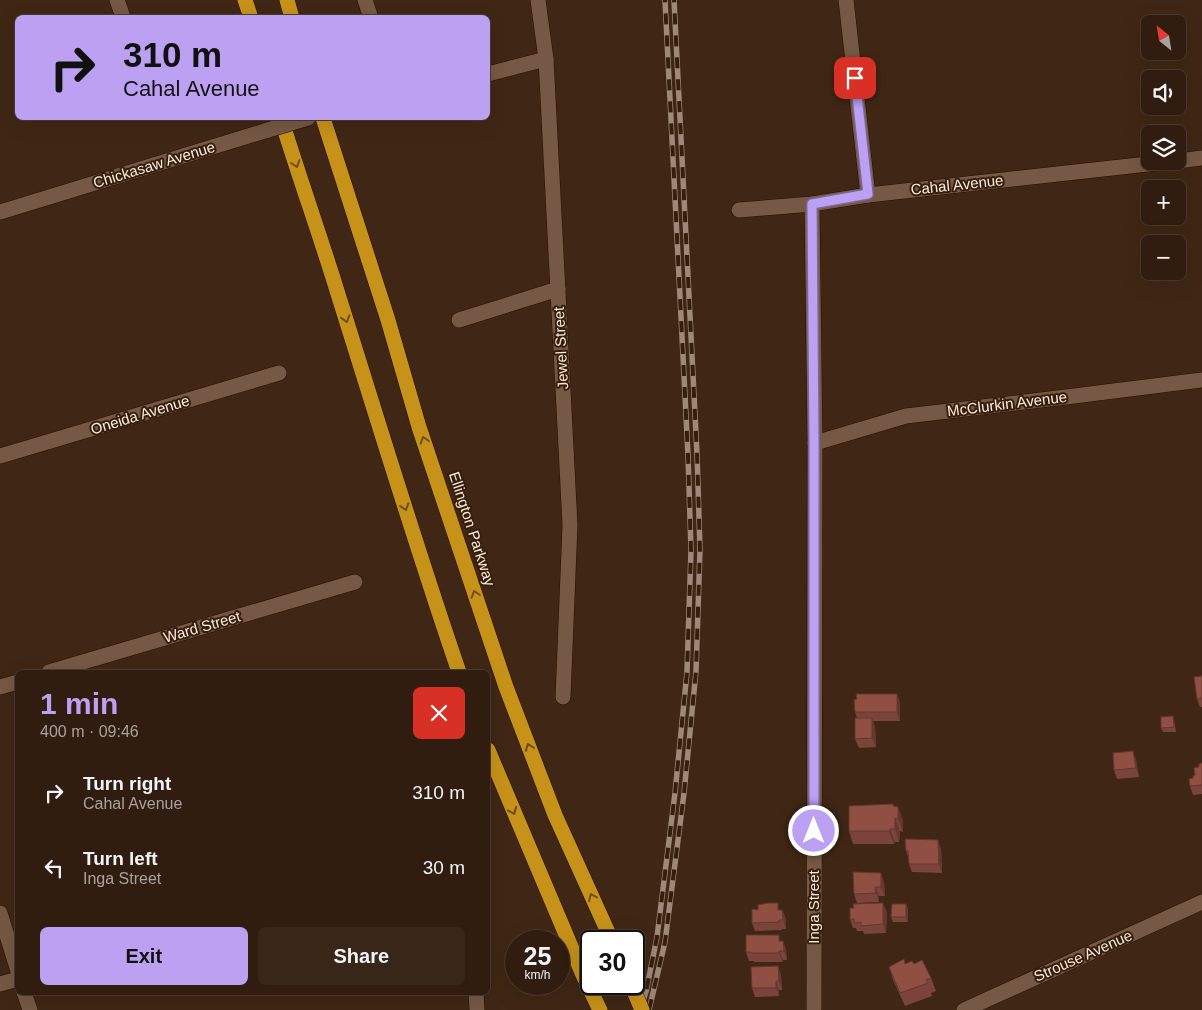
<!DOCTYPE html>
<meta charset="utf-8">
<style>
:root{--surface:#301d10;--page:#382619;--text:#f1f3f6;--muted:#a8a29f;--line:#4b3b30;--accent:#bca0f2}
body{margin:0;font-family:Arial,sans-serif;background:var(--page);color:var(--text);height:100vh;display:flex;flex-direction:column;font-size:19px;white-space:nowrap}
*{box-sizing:border-box;margin:0}
p{font-size:16px;color:var(--muted)}
.icon{flex:none;width:28px;height:28px;fill:none;stroke:currentColor;stroke-width:2;stroke-linecap:round;stroke-linejoin:round}
.map{position:relative;flex:1;overflow:hidden}
.details{position:absolute;left:15px;top:670px;width:475px;height:325px;display:flex;flex-direction:column;background:var(--surface);border-radius:8px;box-shadow:0 5px 20px #0002,0 0 0 1px var(--line)}
.details>*{flex:none}
.top-card{position:absolute;left:15px;top:15px;width:475px;height:105px;border-radius:8px;box-shadow:0 5px 20px #0002,0 0 0 1px var(--line);background:#bca0f2;color:#111;overflow:hidden}
.needle{width:32px;rotate:330deg}
.controls{position:absolute;left:1141px;top:15px;display:grid;gap:10px}
.controls a{display:grid;place-items:center;width:45px;height:45px;border-radius:8px;background:var(--surface);box-shadow:0 5px 20px #0002,0 0 0 1px var(--line);font-size:25px}
.speed{position:absolute;left:505px;top:930px;display:flex;gap:10px;font-size:25px;font-weight:700;text-align:center}
.speed>*{display:grid;place-content:center;width:65px;height:65px;border-radius:50%;background:var(--surface);box-shadow:0 5px 20px #0002,0 0 0 1px var(--line);line-height:1}
.speed small{font-size:12px;font-weight:400}
.speed .limit{border:2px solid #111;border-radius:8px;background:#fff;color:#111}
.pin{position:absolute;display:grid;place-items:center;width:42px;height:42px;color:#fff;margin:-21px;border-radius:10px;box-shadow:0 2px 8px #0006}
.me{position:absolute;width:55px;margin:-28px;rotate:0deg;stroke-linejoin:round;filter:drop-shadow(0 0 4px #0008)}
.turn{display:flex;align-items:center;gap:18px;height:105px;padding:0 25px;font-size:22px}
.turn .icon{width:65px;height:65px;stroke-width:2.5}
.turn b{display:block;font-size:35px;line-height:42px}
.round{display:grid;place-items:center;flex:none;width:52px;height:52px;border-radius:8px;background:var(--page)}
.overview{display:flex;align-items:center;justify-content:space-between;height:85px;padding:0 25px}
h1{font-size:30px;font-weight:800;line-height:38px;color:var(--accent)}
.button{display:flex;gap:10px;margin-top:auto;padding:10px 25px}
.button a{flex:1;height:58px;border-radius:8px;background:var(--accent);color:#111;font-size:20px;font-weight:800;line-height:58px;text-align:center}
.button a+a{background:var(--page);color:var(--text)}
ul{padding:0;list-style:none}
li{display:flex;align-items:center;gap:15px;height:75px;padding:0 25px}
li div{flex:1}
li b{display:block;font-size:19px}
li em{font-style:normal}
.map>svg:first-child{display:block}
.lines{fill:none;stroke-linecap:round;stroke-linejoin:round}
.minor-casing{stroke:#260f00;stroke-width:16}
.motorway-casing{stroke:#260f00;stroke-width:16}
.minor{stroke:#755944;stroke-width:15}
.motorway{stroke:#c6921a;stroke-width:15}
.rail-casing{stroke:#9d887a;stroke-width:5.5}
.rail{stroke:#361e0b;stroke-width:4;stroke-dasharray:11;stroke-linecap:butt}
.minor-bridge-casing{stroke:#260f00;stroke-width:16;stroke-linecap:butt}
.motorway-bridge-casing{stroke:#260f00;stroke-width:16;stroke-linecap:butt}
.minor-bridge{stroke:#755944;stroke-width:15}
.motorway-bridge{stroke:#c6921a;stroke-width:15}
.wall{fill:#7b443a}
.shaded-wall{fill:#64372f}
.building{fill:#8f4f43;stroke:#64372f}
.oneway{stroke:#704c11}
.route-casing{stroke:#7a689d;stroke-width:12}
.route{stroke:#bca0f2;stroke-width:9}
.labels{text-anchor:middle;stroke-width:4;stroke-linejoin:round;paint-order:stroke}
.street-label{font-size:15px;fill:#fbeadf;stroke:#361e0b}
</style>
<div class="map">
<svg width="1202" height="1010" viewBox="0 0 1202 1010">
<rect width="100%" height="100%" fill="#402715"/>
<g class="lines">
<g class="minor-casing">
<g id="minor">
<path d="M117,0L123,17"/>
<path d="M365,0L371,18"/>
<path d="M538,0L546,59L570,525L563,697"/>
<path d="M846,0L868,195"/>
<path d="M488,74L546,59"/>
<path d="M1178,161L1202,158"/>
<path d="M812,204L815,443L814,1010"/>
<path d="M739,210L812,204L868,195L1175,161"/>
<path d="M0,212L268,130"/>
<path d="M459,320L558,289"/>
<path d="M815,443L906,416L1066,397L1202,380"/>
<path d="M0,456L279,373"/>
<path d="M49,672L355,582"/>
<path d="M0,687L18,682"/>
<path d="M0,913L18,971"/>
<path d="M0,984L18,979"/>
<path d="M24,992L30,1010"/>
<path d="M476,992L477,1010"/>
<path d="M964,1010L1202,902"/>
</g>
</g>
<g class="motorway-casing">
<g id="motorway">
<path d="M245,0L251,18"/>
<path d="M287,0L292,18"/>
<path d="M281,118C299,177 320,235 338,294C378,421 416,547 459,672"/>
<path d="M323,118L388,320L419,427L506,687L555,815L612,941"/>
<path d="M488,750L583,975L600,1010"/>
</g>
</g>
<use href="#minor" class="minor"/>
<use href="#motorway" class="motorway"/>
<g class="rail-casing">
<g id="rail">
<path d="M640,1010L646,992L657,937L675,793L687,672L691,550L688,455L665,0"/>
<path d="M649,1010L665,942L684,793L696,671L700,549L697,454L674,0"/>
</g>
</g>
<use href="#rail" class="rail"/>
<g class="minor-bridge-casing">
<path id="minor-bridge" d="M268,130L308,118"/>
</g>
<g class="motorway-bridge-casing">
<path id="motorway-bridge" d="M631,984L642,1010"/>
</g>
<use href="#minor-bridge" class="minor-bridge"/>
<use href="#motorway-bridge" class="motorway-bridge"/>
</g>
<g class="wall">
<path d="M1202,676V707H1200L1197,699Z"/>
<path d="M897,694L900,703V721H873L875,727L876,747L859,748L855,739L857,718L855,712Z"/>
<path d="M1174,720L1176,732H1163L1161,728Z"/>
<path d="M1136,760L1139,777L1117,779L1114,770Z"/>
<path d="M1202,763V794L1193,795L1190,786L1199,767Z"/>
<path d="M893,804L903,820V832L900,831L899,842H895L894,844H853L849,831Z"/>
<path d="M941,848L942,873L912,872L909,864V859L906,851Z"/>
<path d="M884,881L885,896H879V902L857,903L854,894Z"/>
<path d="M908,908V922H893L891,917Z"/>
<path d="M780,910H782L786,919V929H782V930L755,931L752,923Z"/>
<path d="M887,912L886,933L864,934L863,931H857L856,928H853L850,919Z"/>
<path d="M781,941H783L786,950L787,960H783L782,962H754V961H749L746,952Z"/>
<path d="M906,964H914L931,978L936,991L931,993L932,996L905,1006L893,980L889,967Z"/>
<path d="M781,975L782,990H779V996L755,997L752,988Z"/>
</g>
<g class="shaded-wall">
<path d="M897,694L900,703V721L897,712Z"/>
<path d="M872,718L875,727L876,747L872,738Z"/>
<path d="M1133,751L1136,760L1139,777L1136,768Z"/>
<path d="M898,807L903,820V832L898,819Z"/>
<path d="M895,818L900,831L899,842L895,829Z"/>
<path d="M890,829L895,842L894,844L889,831Z"/>
<path d="M938,840L941,848L942,873L939,864Z"/>
<path d="M881,873L884,881L885,896L881,887Z"/>
<path d="M875,887L879,896V902L876,893Z"/>
<path d="M883,903L887,912L886,933L883,924Z"/>
<path d="M906,904L908,908V922L906,917Z"/>
<path d="M782,910L786,919V929L783,920Z"/>
<path d="M783,941L786,950L787,960L784,951Z"/>
<path d="M779,951L783,960L782,962L779,953Z"/>
<path d="M778,966L781,975L782,990L779,981Z"/>
<path d="M776,981L779,990V996L776,988Z"/>
</g>
<g class="building">
<path d="M1202,676V698L1197,699L1194,677Z"/>
<path d="M856,694H897V712H855L854,700L857,699Z"/>
<path d="M1173,716L1174,727L1161,728V717Z"/>
<path d="M855,718H872V738L855,739Z"/>
<path d="M1133,751L1136,768L1114,770L1113,753Z"/>
<path d="M1202,763V785L1190,786L1189,779L1193,778V776L1195,775L1194,768L1199,767V764Z"/>
<path d="M893,804V806L898,807V819L895,818V829H890L889,831H849V806Z"/>
<path d="M905,839L938,840L939,864H909L908,851H906Z"/>
<path d="M853,872L881,873V887H875L876,893L854,894Z"/>
<path d="M768,903H778V910H782L783,920H779V922L752,923V909L758,910V905Z"/>
<path d="M883,903V924L861,926V922L854,923V919H850V908H854L853,904Z"/>
<path d="M892,904H906V917H891Z"/>
<path d="M746,935H779V941H783L784,951H779V953H751V952H746Z"/>
<path d="M904,959L905,964L912,961L914,964L922,960L931,978L926,980L928,983L900,993L889,967Z"/>
<path d="M778,966L779,981H776V988H752L751,967Z"/>
</g>
<defs><path id="oneway-chevron" d="M-2-3.5L2.5 0L-2 3.5" fill="none" stroke-width="1.6" stroke-linecap="round" stroke-linejoin="round" transform="scale(1.25)"/></defs>
<g class="oneway">
<use href="#oneway-chevron" transform="translate(296 164) rotate(72)"/>
<use href="#oneway-chevron" transform="translate(346 319) rotate(73)"/>
<use href="#oneway-chevron" transform="translate(424 440) rotate(-108)"/>
<use href="#oneway-chevron" transform="translate(405 507) rotate(72)"/>
<use href="#oneway-chevron" transform="translate(475 594) rotate(-108)"/>
<use href="#oneway-chevron" transform="translate(529 747) rotate(-111)"/>
<use href="#oneway-chevron" transform="translate(513 811) rotate(67)"/>
<use href="#oneway-chevron" transform="translate(592 897) rotate(-115)"/>
</g>
<g class="lines">
<g class="route-casing">
<path id="route" d="M814,831V443L812,204L868,194L855,78"/>
</g>
<use href="#route" class="route"/>
</g>
<g class="labels">
<g class="street-label">
<text transform="translate(154 165) rotate(-17)" y="5">Chickasaw Avenue</text>
<text transform="translate(957 185) rotate(-6)" y="5">Cahal Avenue</text>
<text transform="translate(561 348) rotate(-93)" y="5">Jewel Street</text>
<text transform="translate(1007 404) rotate(-7)" y="5">McClurkin Avenue</text>
<text transform="translate(140 415) rotate(-17)" y="5">Oneida Avenue</text>
<text transform="translate(472 529) rotate(72)" y="5">Ellington Parkway</text>
<text transform="translate(202 627) rotate(-16)" y="5">Ward Street</text>
<text transform="translate(814 907) rotate(-90)" y="5">Inga Street</text>
<text transform="translate(1083 956) rotate(-24)" y="5">Strouse Avenue</text>
</g>
</g>
</svg>
<div class="controls">
<a><svg class="needle" viewBox="-14 -14 28 28"><path d="M0-13l5 13h-10z" fill="#e53935"/><path d="M0 13l5-13h-10z" fill="#a8a29f"/></svg></a>
<a><svg class="icon" aria-label="sound" viewBox="0 0 24 24"><path d="M4 9h4l5-4v14l-5-4H4zM17 9q2 3 0 6"/></svg></a>
<a><svg class="icon" aria-label="layers" viewBox="0 0 24 24"><path d="M12 4l9 5-9 5-9-5zM3 14l9 5 9-5"/></svg></a>
<a>+</a>
<a>−</a>
</div>
<div class="speed"><div>25<small>km/h</small></div><div class="limit">30</div></div>
<div class="pin" style="left:855px;top:78px;background:#d93025"><svg class="icon" aria-label="arrive" viewBox="0 0 24 24"><path d="M6 21V4h12l-3 4 3 4H6"/></svg></div>
<svg class="me" style="left:814px;top:831px" viewBox="-20 -20 40 40"><circle r="17" fill="#bca0f2" stroke="#fff" stroke-width="3"/><path d="M0-11L8 9 0 5-8 9z" fill="#fff"/></svg>
<div class="top-card">
<div class="turn"><svg class="icon" aria-label="right" viewBox="0 0 24 24"><path d="M7 20v-9h11M14 6l5 5-5 5"/></svg><div><b>310 m</b>Cahal Avenue</div></div>
</div>
<section class="details">
<div class="overview"><div><h1>1 min</h1><p>400 m · 09:46</p></div><a class="round" style="background:#d93025;color:#fff"><svg class="icon" aria-label="close" viewBox="0 0 24 24"><path d="M6 6l12 12M18 6L6 18"/></svg></a></div>
<ul>
<li><svg class="icon" aria-label="right" viewBox="0 0 24 24"><path d="M7 20v-9h11M14 6l5 5-5 5"/></svg><div><b>Turn right</b><p>Cahal Avenue</p></div><em>310 m</em></li>
<li><svg class="icon" aria-label="left" viewBox="0 0 24 24"><path d="M17 20v-9H6M10 6l-5 5 5 5"/></svg><div><b>Turn left</b><p>Inga Street</p></div><em>30 m</em></li>
</ul>
<div class="button"><a>Exit</a><a>Share</a></div>
</section>
</div>
